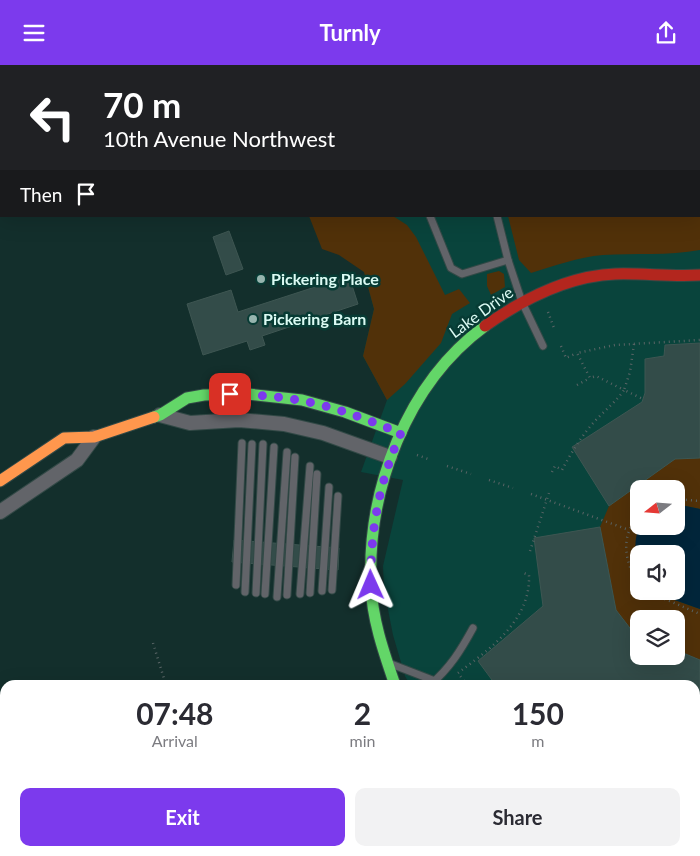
<!DOCTYPE html>
<style>
:root{--surface:#fff;--page:#f2f2f3;--text:#2b2b33;--muted:#7c7c81;--accent:#7c3aed}
body{margin:0;font-family:Lato,sans-serif;background:var(--page);color:var(--text);height:100vh;display:flex;flex-direction:column;font-size:19px;white-space:nowrap}
*{box-sizing:border-box;margin:0}
p{font-size:16px;color:var(--muted)}
.icon{flex:none;width:28px;height:28px;fill:none;stroke:currentColor;stroke-width:2;stroke-linecap:round;stroke-linejoin:round}
.map{position:relative;flex:1;overflow:hidden}
.panel{position:absolute;left:0px;top:615px;width:700px;height:176px;display:flex;flex-direction:column;background:var(--surface);border-radius:15px 15px 0 0;box-shadow:0 5px 20px #0002}
.panel>*{flex:none}
.guide{position:absolute;left:0px;top:0px;width:700px;height:152px;box-shadow:0 5px 20px #0002;background:#202124;color:#fff;overflow:hidden}
.needle{width:32px;rotate:253deg}
.fabs{position:absolute;left:630px;top:415px;display:grid;gap:10px}
.fabs a{display:grid;place-items:center;width:55px;height:55px;border-radius:10px;background:var(--surface);box-shadow:0 5px 20px #0002;font-size:25px}
.pin{position:absolute;display:grid;place-items:center;width:42px;height:42px;color:#fff;margin:-21px;border-radius:10px;box-shadow:0 2px 8px #0006}
.me{position:absolute;width:55px;margin:-28px;rotate:359deg;stroke-linejoin:round;filter:drop-shadow(0 0 4px #0008)}
.turn{display:flex;align-items:center;gap:18px;height:105px;padding:0 20px;font-size:22px}
.turn .icon{width:65px;height:65px;stroke-width:2.5}
.turn b{display:block;font-size:35px;line-height:42px}
.then{display:flex;align-items:center;height:48px;padding:0 20px;background:#0003;gap:10px;font-size:19px}
.eta{display:flex;justify-content:space-evenly;align-items:center;height:85px;text-align:center}
.eta b{font-size:30px;font-weight:700;line-height:35px}
.action{display:flex;gap:10px;margin-top:auto;padding:10px 20px}
.action a{flex:1;height:58px;border-radius:10px;background:var(--accent);color:#fff;font-size:20px;font-weight:700;line-height:58px;text-align:center}
.action a+a{background:var(--page);color:var(--text)}
header{display:flex;justify-content:space-between;align-items:center;height:65px;padding:0 20px;background:var(--accent);color:#fff;font-size:22px;font-weight:700}
.map>svg:first-child{display:block}
.built{fill:#09443c;fill-rule:evenodd}
.green{fill:#513109}
.water{fill:#02263b}
.building{fill:#334c49;stroke:#3e5652}
.lines{fill:none;stroke-linecap:round;stroke-linejoin:round}
.lane-casing{stroke:#324946;stroke-width:9}
.street-casing{stroke:#324946;stroke-width:16}
.fast-casing{stroke:#324946;stroke-width:13}
.slow-casing{stroke:#324946;stroke-width:13}
.jam-casing{stroke:#324946;stroke-width:13}
.path{stroke:#5a6566;stroke-width:2.5;stroke-dasharray:1 4;stroke-linecap:butt}
.lane{stroke:#626469;stroke-width:7}
.street{stroke:#626469;stroke-width:14}
.fast{stroke:#63d668;stroke-width:11}
.slow{stroke:#ff974d;stroke-width:11}
.jam{stroke:#b3261e;stroke-width:11}
.route{stroke:#7c3aed;stroke-width:9;stroke-dasharray:0 16.2}
.poi-dot{fill:#96b4ae;stroke:#073b34;stroke-width:2}
.labels{text-anchor:middle;stroke-width:5;stroke-linejoin:round;paint-order:stroke}
.poi-label{font-size:16px;font-weight:bold;fill:#dcfbf4;stroke:#073b34;text-anchor:start}
.street-label{font-size:16px;fill:#dcfbf4;stroke:#073b34}
</style>
<header><svg class="icon" aria-label="menu" viewBox="0 0 24 24"><path d="M4 6h16M4 12h16M4 18h16"/></svg>Turnly<svg class="icon" aria-label="share" viewBox="0 0 24 24"><path d="M12 15V3M7 8l5-5 5 5M5 13v7h14v-7"/></svg></header>
<div class="map">
<svg width="700" height="791" viewBox="0 0 700 791">
<rect width="100%" height="100%" fill="#132f2c"/>
<g class="built">
<path d="M285,0H700V756L695,753V620H410L405,611L393,570L384,524L383,501L403,415L361,407L387,335L363,291L374,244L364,207L343,151H699V1ZM639,424H676V461H639ZM639,489H676V526H639ZM639,554H676V591H639Z"/>
<path d="M517,786H596L578,791H520Z"/>
</g>
<g class="green">
<path d="M0,0H301V1H1L0,89Z"/>
<path d="M699,109H700V185C668,191 635,188 603,190C578,192 554,201 531,208L519,195L508,151H699Z"/>
<path d="M309,151H393L407,160L416,172L445,230L459,224L470,238L452,249L441,278L405,319L387,335L363,291L374,244L364,207L339,190L322,184Z"/>
<path d="M499,206L504,209L505,222L491,230L487,221V209Z"/>
<path d="M700,393V444L676,439V424H639V461H640L638,465L636,496L639,504V526H658L672,534L700,544V595L676,585V554H639V570L633,567L616,545L600,462L609,441L675,394Z"/>
<path d="M700,635V684C692,669 694,651 700,635Z"/>
</g>
<path class="water" d="M676,439L700,444V544L672,534L658,526H676V489H639V504C635,490 633,474 640,461H676Z"/>
<g class="building">
<path d="M347,0H700V80H699V1Z"/>
<path d="M229,166L243,204L226,210L213,172Z"/>
<path d="M349,211L358,239L262,271L265,280L250,285L247,276L203,290L187,239L231,225L238,247Z"/>
<path d="M700,278V393L675,394L609,441L572,382L642,337L645,328V294L664,291L665,280Z"/>
<path d="M600,462L616,545L633,567L639,570V591H676V585L700,595V635L695,649V620H489L492,615L478,596L543,541L534,473Z"/>
<path d="M234,475L339,483L338,505L232,497Z"/>
<path d="M5,778V786H256L257,791H0V779Z"/>
</g>
<g class="lines">
<g class="lane-casing">
<g id="lane">
<path d="M320,1V0"/>
<path d="M430,151L451,203L462,209L508,195"/>
<path d="M497,151L508,195L522,237L543,281"/>
<path d="M236,520L242,378"/>
<path d="M332,525L338,431"/>
<path d="M322,526L329,422"/>
<path d="M245,527L252,379"/>
<path d="M256,528L263,379"/>
<path d="M310,528L317,409"/>
<path d="M265,529L274,382"/>
<path d="M300,529L310,401"/>
<path d="M287,530L295,392"/>
<path d="M277,532L287,387"/>
<path d="M391,599L435,616"/>
<path d="M430,620C450,603 461,585 473,563"/>
<path d="M0,763L5,762"/>
<path d="M465,791L471,786"/>
</g>
</g>
<g class="street-casing">
<g id="street">
<path d="M160,350L190,358L239,355L284,359L323,368L390,392"/>
<path d="M0,447L77,395L94,372"/>
<path d="M500,786L503,791"/>
</g>
</g>
<g class="fast-casing">
<g id="fast">
<path d="M154,352L160,350L187,333L204,330L248,329L302,335L345,347L401,368"/>
<path d="M395,620C384,588 372,554 371,520C367,425 406,319 485,261"/>
</g>
</g>
<g class="slow-casing">
<path id="slow" d="M0,416L64,373L94,372L154,352"/>
</g>
<g class="jam-casing">
<path id="jam" d="M485,261C523,234 567,211 615,209C644,208 672,212 700,210"/>
</g>
<g class="path">
<path d="M209,1L211,0"/>
<path d="M0,97H1"/>
<path d="M548,247L554,263"/>
<path d="M634,279L630,307L624,325L643,334"/>
<path d="M561,281L566,293L577,288"/>
<path d="M577,320L590,313"/>
<path d="M417,390L431,395"/>
<path d="M447,401L471,409"/>
<path d="M552,407L555,401L562,405C571,388 582,370 595,356C605,345 616,337 624,325L596,311L590,313L577,288L615,280L700,275"/>
<path d="M489,415L513,423"/>
<path d="M531,429L629,465"/>
<path d="M676,434L700,436"/>
<path d="M639,450C620,471 624,497 639,519"/>
<path d="M530,486L549,428"/>
<path d="M646,526L700,549"/>
<path d="M153,578L166,620"/>
<path d="M467,620L458,608C490,584 531,555 529,510L521,507"/>
<path d="M695,713L700,705"/>
<path d="M264,786L265,791"/>
</g>
<use href="#lane" class="lane"/>
<use href="#street" class="street"/>
<use href="#fast" class="fast"/>
<use href="#slow" class="slow"/>
<use href="#jam" class="jam"/>
</g>
<g class="lines">
<path class="route" d="M230,329C261,330 291,332 321,340C349,347 375,358 401,368C379,417 370,467 371,520"/>
</g>
<g class="poi-dot">
<circle cx="261" cy="214" r="5"/>
<circle cx="253" cy="254" r="5"/>
</g>
<g class="labels">
<g class="poi-label">
<text x="271" y="220">Pickering Place</text>
<text x="263" y="260">Pickering Barn</text>
</g>
<g class="street-label">
<text transform="translate(481 247) rotate(-36)" y="6">Lake Drive</text>
</g>
</g>
</svg>
<div class="fabs">
<a><svg class="needle" viewBox="-14 -14 28 28"><path d="M0-13l5 13h-10z" fill="#e53935"/><path d="M0 13l5-13h-10z" fill="#7c7c81"/></svg></a>
<a><svg class="icon" aria-label="sound" viewBox="0 0 24 24"><path d="M4 9h4l5-4v14l-5-4H4zM17 9q2 3 0 6"/></svg></a>
<a><svg class="icon" aria-label="layers" viewBox="0 0 24 24"><path d="M12 4l9 5-9 5-9-5zM3 14l9 5 9-5"/></svg></a>
</div>
<div class="pin" style="left:230px;top:329px;background:#d93025"><svg class="icon" aria-label="arrive" viewBox="0 0 24 24"><path d="M6 21V4h12l-3 4 3 4H6"/></svg></div>
<svg class="me" style="left:371px;top:520px" viewBox="-20 -20 40 40"><path d="M0-17L14 15 0 8-14 15z" fill="#7c3aed" stroke="#fff" stroke-width="4"/></svg>
<div class="guide">
<div class="turn"><svg class="icon" aria-label="left" viewBox="0 0 24 24"><path d="M17 20v-9H6M10 6l-5 5 5 5"/></svg><div><b>70 m</b>10th Avenue Northwest</div></div>
<div class="then">Then<svg class="icon" aria-label="arrive" viewBox="0 0 24 24"><path d="M6 21V4h12l-3 4 3 4H6"/></svg></div>
</div>
<section class="panel">
<div class="eta">
<div><b>07:48</b><p>Arrival</p></div>
<div><b>2</b><p>min</p></div>
<div><b>150</b><p>m</p></div>
</div>
<div class="action"><a>Exit</a><a>Share</a></div>
</section>
</div>
